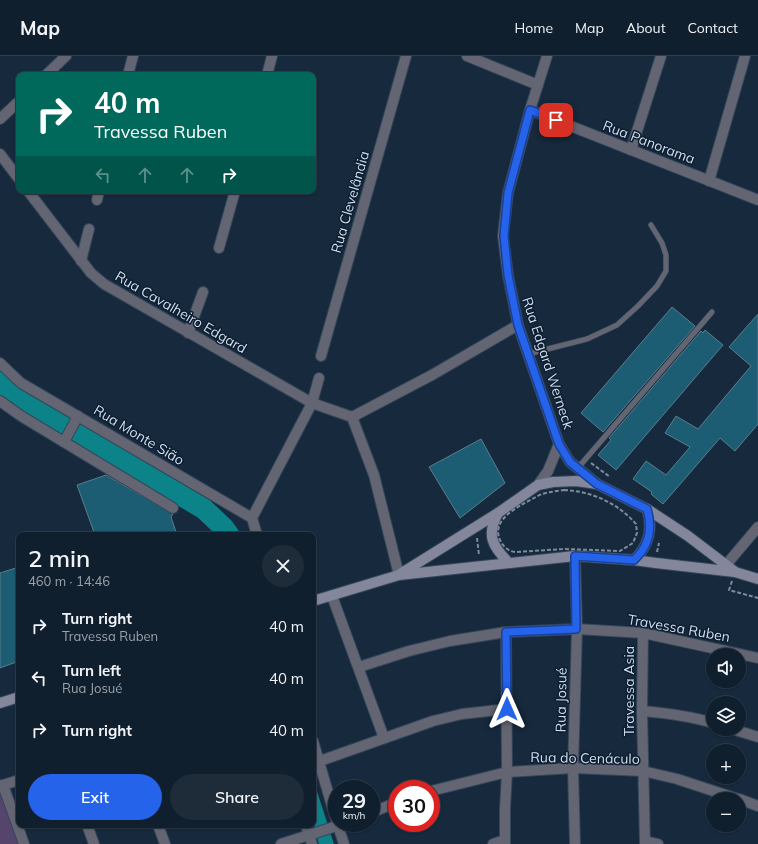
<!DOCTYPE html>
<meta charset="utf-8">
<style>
:root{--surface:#101f2e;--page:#1e2c3a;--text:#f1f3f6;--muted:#9ca2aa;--line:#303d4a;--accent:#2563eb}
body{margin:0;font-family:Mulish,sans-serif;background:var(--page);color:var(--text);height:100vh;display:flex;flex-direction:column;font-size:15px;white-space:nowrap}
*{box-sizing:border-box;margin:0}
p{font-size:13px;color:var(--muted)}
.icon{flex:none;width:22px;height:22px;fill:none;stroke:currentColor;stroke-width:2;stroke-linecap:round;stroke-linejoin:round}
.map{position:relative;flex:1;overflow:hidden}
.details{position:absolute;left:16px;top:476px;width:300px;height:296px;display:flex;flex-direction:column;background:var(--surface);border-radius:8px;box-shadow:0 1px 3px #0004,0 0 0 1px var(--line)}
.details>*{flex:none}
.hud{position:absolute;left:16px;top:16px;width:300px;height:122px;border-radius:8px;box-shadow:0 1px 3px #0004,0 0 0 1px var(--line);background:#00695c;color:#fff;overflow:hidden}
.controls{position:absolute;left:706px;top:592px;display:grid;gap:8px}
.controls a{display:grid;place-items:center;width:40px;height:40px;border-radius:50%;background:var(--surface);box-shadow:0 1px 3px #0004,0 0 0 1px var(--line);font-size:20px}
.speed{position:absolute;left:328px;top:724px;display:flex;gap:8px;font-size:20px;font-weight:700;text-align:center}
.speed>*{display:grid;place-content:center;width:52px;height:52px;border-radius:50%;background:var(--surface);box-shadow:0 1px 3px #0004,0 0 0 1px var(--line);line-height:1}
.speed small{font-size:10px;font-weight:400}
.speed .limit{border:6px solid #d22;background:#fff;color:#111}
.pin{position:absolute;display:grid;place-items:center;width:34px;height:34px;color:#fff;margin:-17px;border-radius:8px;box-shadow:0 2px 6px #0006}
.me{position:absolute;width:44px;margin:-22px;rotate:0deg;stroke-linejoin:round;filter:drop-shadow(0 0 3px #0008)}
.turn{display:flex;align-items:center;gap:14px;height:84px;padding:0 12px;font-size:18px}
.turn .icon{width:52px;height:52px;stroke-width:2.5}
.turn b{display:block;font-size:28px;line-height:34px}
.lanes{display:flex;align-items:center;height:38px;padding:0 12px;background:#0003;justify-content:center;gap:20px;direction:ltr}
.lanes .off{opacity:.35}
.round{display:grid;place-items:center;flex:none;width:42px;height:42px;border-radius:21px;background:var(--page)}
.summary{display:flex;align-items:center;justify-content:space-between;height:68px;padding:0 12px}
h1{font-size:24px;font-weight:600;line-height:30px}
.button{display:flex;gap:8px;margin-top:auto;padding:8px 12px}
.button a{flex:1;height:46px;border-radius:24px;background:var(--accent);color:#fff;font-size:16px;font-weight:600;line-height:46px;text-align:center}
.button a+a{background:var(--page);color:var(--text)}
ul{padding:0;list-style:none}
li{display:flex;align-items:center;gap:12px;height:52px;padding:0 12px}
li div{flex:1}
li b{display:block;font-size:15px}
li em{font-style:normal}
header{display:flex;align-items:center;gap:24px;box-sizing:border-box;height:56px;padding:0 20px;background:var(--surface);border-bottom:1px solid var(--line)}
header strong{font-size:19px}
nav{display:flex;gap:22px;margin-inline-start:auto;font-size:14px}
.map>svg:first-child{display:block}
.green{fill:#55446b}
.water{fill:#0c8389}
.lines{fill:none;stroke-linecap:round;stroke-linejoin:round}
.river{stroke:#0c8389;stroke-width:21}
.building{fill:#1c5d74;stroke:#5a7d8c}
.service-casing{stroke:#344659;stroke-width:6}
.minor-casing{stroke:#344659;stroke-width:12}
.tertiary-casing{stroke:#344659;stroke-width:12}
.secondary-casing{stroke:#344659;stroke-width:12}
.path{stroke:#7d8c9d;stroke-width:2;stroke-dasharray:4 2;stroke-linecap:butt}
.service{stroke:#636572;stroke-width:5}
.minor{stroke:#636572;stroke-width:10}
.tertiary{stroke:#636572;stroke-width:10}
.secondary{stroke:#84879c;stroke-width:10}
.route-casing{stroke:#184099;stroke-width:10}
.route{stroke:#2563eb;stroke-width:7}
.labels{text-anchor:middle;stroke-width:3;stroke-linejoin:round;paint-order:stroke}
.street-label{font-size:14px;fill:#d2ddeb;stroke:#0d1f33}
</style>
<header>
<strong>Map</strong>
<nav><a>Home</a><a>Map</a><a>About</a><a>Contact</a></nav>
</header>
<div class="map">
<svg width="758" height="788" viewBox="0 0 758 788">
<rect width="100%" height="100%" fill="#16293d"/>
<path class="green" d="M3,735L20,788H0V736Z"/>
<path class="water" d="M313,723L334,788H319L313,769Z"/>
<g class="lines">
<path class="river" d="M0,326L4,331L29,349L204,453L224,472L229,479"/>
</g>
<g class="building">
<path d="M672,251L695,270L603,376L581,357Z"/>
<path d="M758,258V368L735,395L720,382L663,448L651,438L652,436L633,423L646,405L666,419L690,391L665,377L676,360L698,373L751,310L729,291Z"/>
<path d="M705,274L723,289L616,414L598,399L611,384L609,382L701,275L703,277Z"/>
<path d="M481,383L505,427L460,462L429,411Z"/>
<path d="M106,419L173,458L171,461L177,479H95L77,429Z"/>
<path d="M19,511V605L0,612V517Z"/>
</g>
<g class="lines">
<g class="service-casing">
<g id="service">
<path d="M528,298L587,283L617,269L638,250L657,230L666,215V199L662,187L651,169"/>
<path d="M577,413L712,256"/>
</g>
</g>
<g class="minor-casing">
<g id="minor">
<path d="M467,0L538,29"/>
<path d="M46,19L66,0"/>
<path d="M128,19L133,0"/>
<path d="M267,19L272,0"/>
<path d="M530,54L758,144"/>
<path d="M0,63L17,47"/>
<path d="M631,94L661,0"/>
<path d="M0,98L19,123"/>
<path d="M709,125L745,0"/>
<path d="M28,135L91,217L104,228L312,347L352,361"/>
<path d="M97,144L99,135"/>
<path d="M219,192L235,135"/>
<path d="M81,205L89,173"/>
<path d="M188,277L203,236"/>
<path d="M321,300L406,0"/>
<path d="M0,307L21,327L252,462L257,479"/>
<path d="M0,345L21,360L173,452"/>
<path d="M352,361L432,319L518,269"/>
<path d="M352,361L374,419L399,519"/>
<path d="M64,386L78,360"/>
<path d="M252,462L312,347L319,322"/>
<path d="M726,509L758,471"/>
<path d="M332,540L384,682"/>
<path d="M643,577L642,655L645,788"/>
<path d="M359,611L409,595L450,585L506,576L577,573L643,577L758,602"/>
<path d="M642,655C666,657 690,660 713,667"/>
<path d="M732,673L758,681"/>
<path d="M313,685L337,767"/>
<path d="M320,705L433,665L462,658L507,653"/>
<path d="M3,729L24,788"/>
<path d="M0,730L19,724"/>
<path d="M431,735L507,716L573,712L643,715L677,723L738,743"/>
<path d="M739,743L758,750"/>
<path d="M371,757L397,746"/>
<path d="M337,767L344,788"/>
<path d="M87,769L94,788"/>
<path d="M158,769L165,788"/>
<path d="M306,769L312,788"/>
<path d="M645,785L658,788"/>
<path d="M281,788L346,767"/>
<path d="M493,788L505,784"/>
<path d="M505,788V753L507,716L506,576"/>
</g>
</g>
<g class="tertiary-casing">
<g id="tertiary">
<path d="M547,0L530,54L508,137L503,180L508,219L518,269L559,388L570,406L597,428"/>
<path d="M538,429L548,415L559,388"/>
<path d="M575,500L577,573L573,712L575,788"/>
</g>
</g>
<g class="secondary-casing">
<g id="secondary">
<path d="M498,457C486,479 492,490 509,507"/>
<path d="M634,504C649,490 653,472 647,453"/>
<path d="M400,518L498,457L538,429L553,426L576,425L597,428L647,453L688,480L734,515"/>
<path d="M313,545L399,519L575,500L634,504L656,507L735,516L758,523"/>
<path d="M0,647L19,641"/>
</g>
</g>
<g class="path">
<path d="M591,407L610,421"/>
<path d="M564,434C591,435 618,447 636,468L637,477L633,487L620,495L565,493L516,496C509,496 504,491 501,486C491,468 509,456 523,448C529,445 535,441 542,438C549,436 557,435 564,434Z"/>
<path d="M477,482L479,499"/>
<path d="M657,496L659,487"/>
<path d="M732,525L729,534L758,542"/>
</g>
<use href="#service" class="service"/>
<use href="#minor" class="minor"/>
<use href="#tertiary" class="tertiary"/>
<use href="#secondary" class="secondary"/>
</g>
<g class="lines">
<g class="route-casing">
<path id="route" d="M507,653L506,576L576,573L575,500L634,504C649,490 653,473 647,453L597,428L570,406L559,388L518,269L508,219L504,180L508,137L530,54L556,64"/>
</g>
<use href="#route" class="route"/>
</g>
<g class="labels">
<g class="street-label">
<text transform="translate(649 86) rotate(21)" y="5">Rua Panorama</text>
<text transform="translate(350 146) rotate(-74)" y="5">Rua Clevelândia</text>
<text transform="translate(181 256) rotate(30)" y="5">Rua Cavalheiro Edgard</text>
<text transform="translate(548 307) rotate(72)" y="5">Rua Edgard Werneck</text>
<text transform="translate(139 379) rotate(31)" y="5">Rua Monte Sião</text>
<text transform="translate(679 572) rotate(10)" y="5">Travessa Ruben</text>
<text transform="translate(629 635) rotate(-90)" y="5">Travessa Asia</text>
<text transform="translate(561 644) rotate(-89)" y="5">Rua Josué</text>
<text transform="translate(585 702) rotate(1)" y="5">Rua do Cenáculo</text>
</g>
</g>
</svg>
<div class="controls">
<a><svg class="icon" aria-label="sound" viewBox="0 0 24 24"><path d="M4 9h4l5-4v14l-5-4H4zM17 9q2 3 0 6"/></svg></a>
<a><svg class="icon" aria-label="layers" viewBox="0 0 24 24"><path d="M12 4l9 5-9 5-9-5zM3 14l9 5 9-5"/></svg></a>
<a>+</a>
<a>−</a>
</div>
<div class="speed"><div>29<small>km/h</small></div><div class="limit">30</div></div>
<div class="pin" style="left:556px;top:64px;background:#d93025"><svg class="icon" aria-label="arrive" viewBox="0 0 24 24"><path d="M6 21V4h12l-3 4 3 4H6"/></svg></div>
<svg class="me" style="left:507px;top:653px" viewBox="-20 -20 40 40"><path d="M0-17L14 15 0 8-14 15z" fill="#2563eb" stroke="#fff" stroke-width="4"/></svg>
<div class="hud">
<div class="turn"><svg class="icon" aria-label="right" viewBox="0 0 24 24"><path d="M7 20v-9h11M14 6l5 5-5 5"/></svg><div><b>40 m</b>Travessa Ruben</div></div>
<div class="lanes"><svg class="icon off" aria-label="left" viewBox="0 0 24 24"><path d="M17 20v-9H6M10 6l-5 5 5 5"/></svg><svg class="icon off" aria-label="ahead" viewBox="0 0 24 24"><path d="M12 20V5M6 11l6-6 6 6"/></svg><svg class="icon off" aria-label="ahead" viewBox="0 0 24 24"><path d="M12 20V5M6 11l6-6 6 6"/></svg><svg class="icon" aria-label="right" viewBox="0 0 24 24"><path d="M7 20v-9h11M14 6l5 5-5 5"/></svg></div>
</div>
<section class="details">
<div class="summary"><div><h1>2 min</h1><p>460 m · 14:46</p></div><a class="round"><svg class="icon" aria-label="close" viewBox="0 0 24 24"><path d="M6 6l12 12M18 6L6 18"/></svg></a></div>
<ul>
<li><svg class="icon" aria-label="right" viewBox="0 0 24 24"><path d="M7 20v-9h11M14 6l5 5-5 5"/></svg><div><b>Turn right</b><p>Travessa Ruben</p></div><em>40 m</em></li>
<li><svg class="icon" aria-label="left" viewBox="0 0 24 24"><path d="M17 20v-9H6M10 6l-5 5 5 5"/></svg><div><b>Turn left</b><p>Rua Josué</p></div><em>40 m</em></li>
<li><svg class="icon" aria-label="right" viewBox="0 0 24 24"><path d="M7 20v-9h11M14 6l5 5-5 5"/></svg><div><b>Turn right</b></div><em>40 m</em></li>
</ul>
<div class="button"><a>Exit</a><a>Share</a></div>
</section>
</div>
